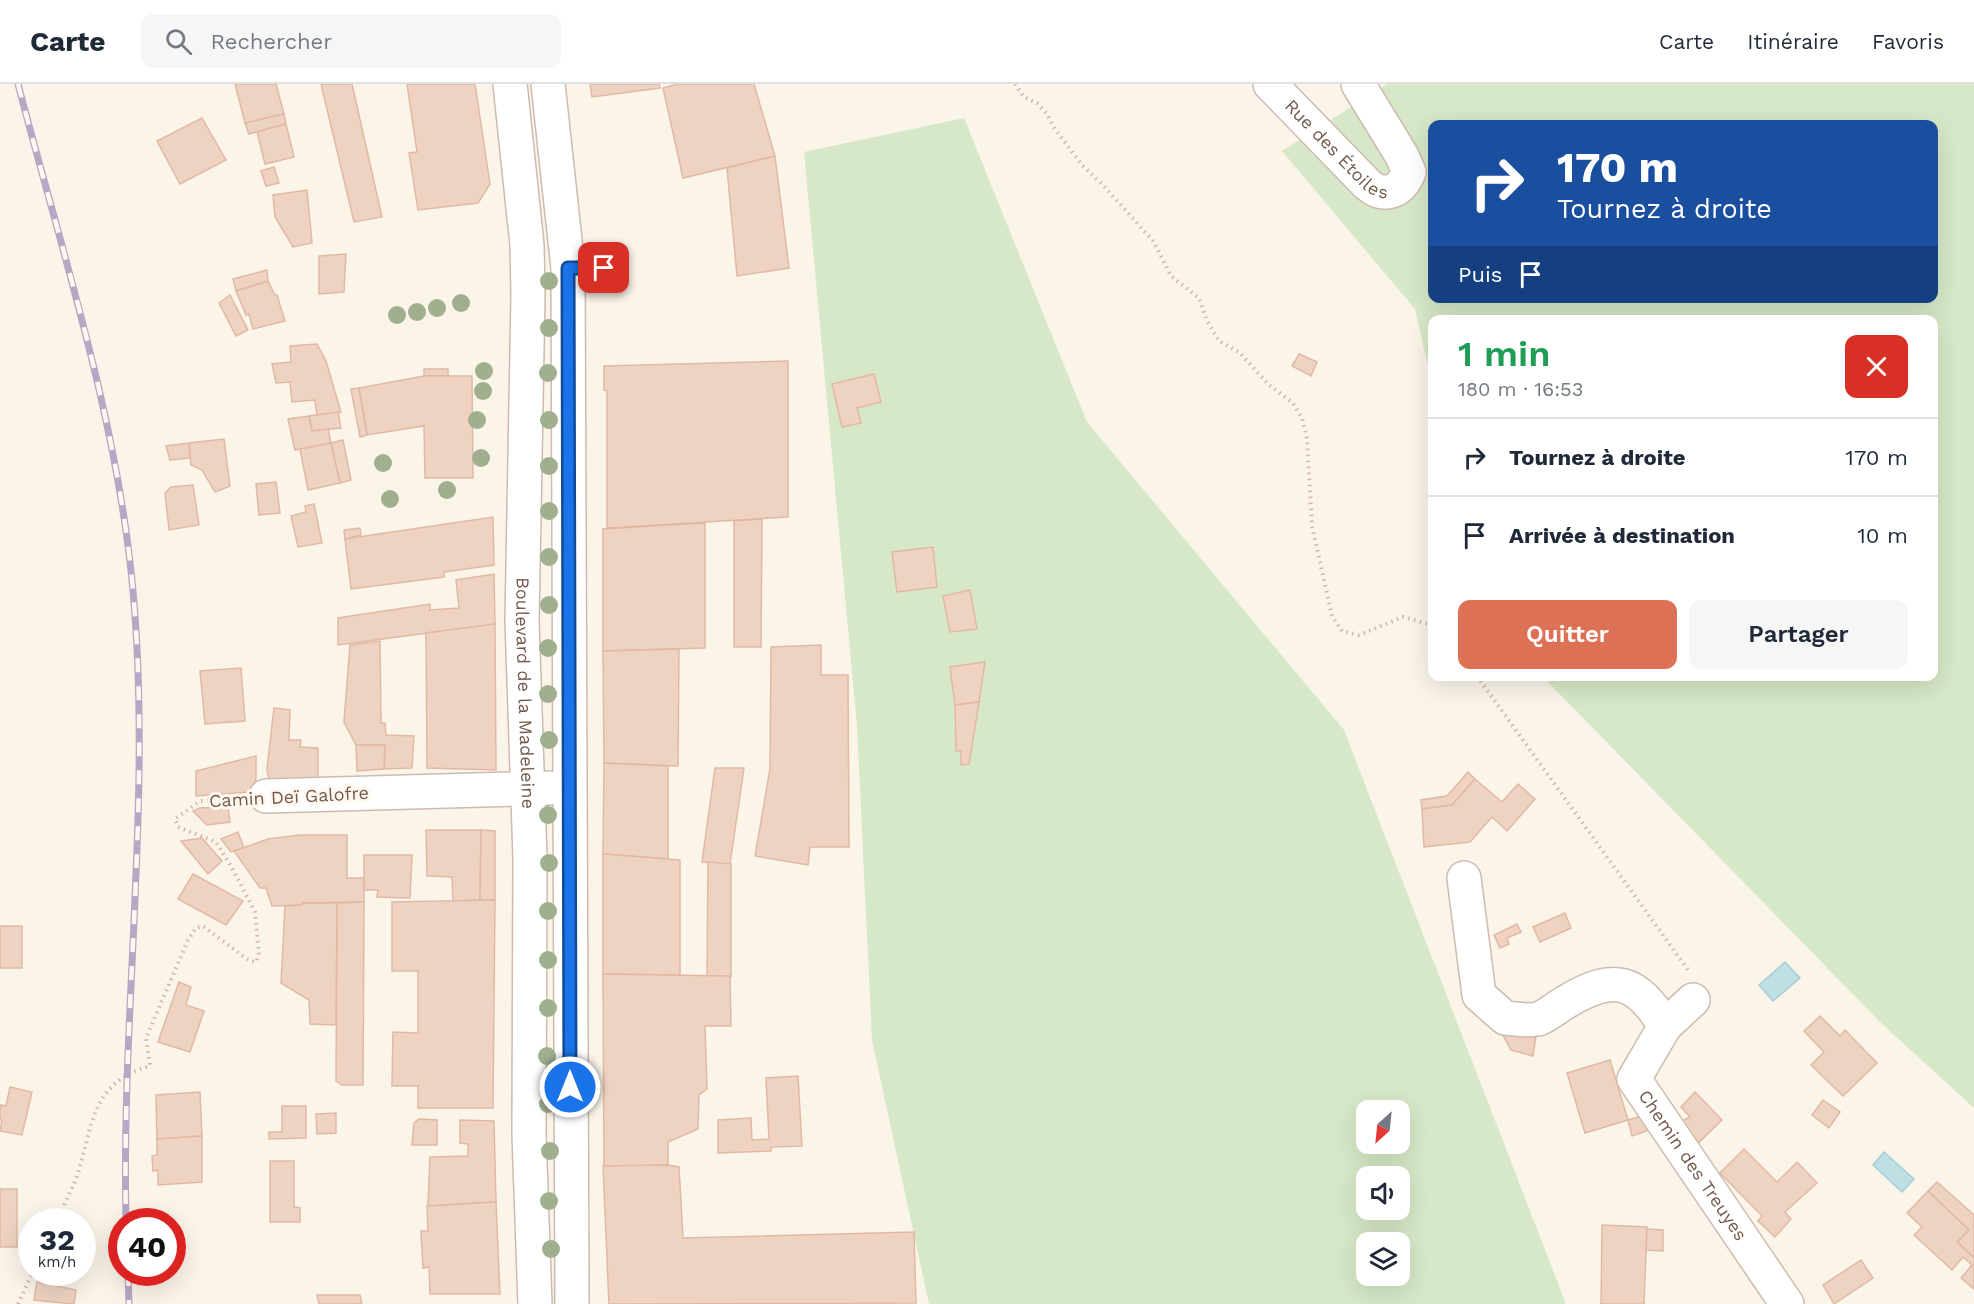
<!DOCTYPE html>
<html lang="fr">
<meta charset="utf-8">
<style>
:root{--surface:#fff;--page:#f6f6f7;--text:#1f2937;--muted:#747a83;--line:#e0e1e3;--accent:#dd7156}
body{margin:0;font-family:"Work Sans",sans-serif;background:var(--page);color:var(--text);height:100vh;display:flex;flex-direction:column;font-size:22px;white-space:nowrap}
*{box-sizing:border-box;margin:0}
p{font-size:20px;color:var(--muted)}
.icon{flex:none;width:33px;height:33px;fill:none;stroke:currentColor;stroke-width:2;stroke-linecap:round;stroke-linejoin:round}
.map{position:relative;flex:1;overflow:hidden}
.panel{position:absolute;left:1428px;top:231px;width:510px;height:366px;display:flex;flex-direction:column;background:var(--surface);border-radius:12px;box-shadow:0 6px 24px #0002}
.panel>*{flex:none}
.top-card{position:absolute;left:1428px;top:36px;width:510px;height:183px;border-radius:12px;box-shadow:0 6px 24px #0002;background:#1a4fa0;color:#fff;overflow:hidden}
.needle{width:39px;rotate:207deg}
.fabs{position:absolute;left:1356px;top:1016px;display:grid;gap:12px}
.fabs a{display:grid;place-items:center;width:54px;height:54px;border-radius:12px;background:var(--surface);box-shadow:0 6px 24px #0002;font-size:30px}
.speed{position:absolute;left:18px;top:1124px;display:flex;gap:12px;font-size:30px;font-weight:700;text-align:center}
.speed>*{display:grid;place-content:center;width:78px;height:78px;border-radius:50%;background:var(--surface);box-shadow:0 6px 24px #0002;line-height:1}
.speed small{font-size:15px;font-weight:400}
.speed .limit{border:9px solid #d22;background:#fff;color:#111}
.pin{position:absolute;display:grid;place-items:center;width:51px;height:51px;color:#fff;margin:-26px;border-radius:12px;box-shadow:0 3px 9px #0006}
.me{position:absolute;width:66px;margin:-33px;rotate:0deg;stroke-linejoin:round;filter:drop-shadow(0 0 4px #0008)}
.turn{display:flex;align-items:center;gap:21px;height:126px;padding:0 30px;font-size:27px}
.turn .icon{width:78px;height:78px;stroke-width:2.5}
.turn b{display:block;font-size:42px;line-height:51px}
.then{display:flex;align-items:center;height:57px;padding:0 30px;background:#0003;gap:12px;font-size:22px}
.round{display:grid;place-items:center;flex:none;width:63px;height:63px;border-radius:12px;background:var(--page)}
.summary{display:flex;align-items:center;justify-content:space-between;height:102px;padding:0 30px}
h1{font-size:36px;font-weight:600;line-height:45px;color:#1e9e55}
.cta{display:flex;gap:12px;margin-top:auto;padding:12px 30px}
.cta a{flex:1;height:69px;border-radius:12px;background:var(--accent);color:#fff;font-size:24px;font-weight:600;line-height:69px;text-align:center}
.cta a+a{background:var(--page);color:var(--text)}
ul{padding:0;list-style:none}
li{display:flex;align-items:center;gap:18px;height:78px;padding:0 30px;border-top:2px solid var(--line)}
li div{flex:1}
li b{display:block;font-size:22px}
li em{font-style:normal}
header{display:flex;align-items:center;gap:36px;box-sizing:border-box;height:84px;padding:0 30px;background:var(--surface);border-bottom:2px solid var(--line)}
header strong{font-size:28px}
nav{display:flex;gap:33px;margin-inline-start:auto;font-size:21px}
.search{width:420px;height:54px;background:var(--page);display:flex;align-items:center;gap:15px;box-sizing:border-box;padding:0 21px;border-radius:12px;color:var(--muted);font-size:22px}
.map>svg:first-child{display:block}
.green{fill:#d6e8c7;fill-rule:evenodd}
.water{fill:#bedfe4;stroke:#a5cfd5;stroke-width:1.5}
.building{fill:#efd3c2;stroke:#e1b9a3;stroke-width:1.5}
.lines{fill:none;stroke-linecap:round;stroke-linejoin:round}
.minor-casing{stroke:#cdbbaf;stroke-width:36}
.path{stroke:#d4b6a5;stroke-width:4;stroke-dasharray:1.5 4.5;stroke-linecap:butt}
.minor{stroke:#fff;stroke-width:33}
.rail-casing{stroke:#b6a7c5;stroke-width:7}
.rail{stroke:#fef8ef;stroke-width:4.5;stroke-dasharray:14;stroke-linecap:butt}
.tree{fill:#a0b08f}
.route-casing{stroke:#114b97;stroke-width:15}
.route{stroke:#1a73e8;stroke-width:10}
.labels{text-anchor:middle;stroke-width:6;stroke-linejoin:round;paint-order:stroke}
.street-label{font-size:18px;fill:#745a4e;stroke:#fef8ef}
</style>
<header>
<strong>Carte</strong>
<div class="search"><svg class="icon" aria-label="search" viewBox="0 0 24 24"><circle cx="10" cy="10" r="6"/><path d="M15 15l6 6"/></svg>Rechercher</div>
<nav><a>Carte</a><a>Itinéraire</a><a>Favoris</a></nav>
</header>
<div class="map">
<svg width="1974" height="1220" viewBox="0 0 1974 1220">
<rect width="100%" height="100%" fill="#fbf4e9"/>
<g class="green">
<path d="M1387,0H1974V1024L1882,940L1543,593L1934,592V236H1432V299L1415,225L1282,67ZM1432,40H1934V214H1432Z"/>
<path d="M964,34L1087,338L1344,646L1566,1220H929L872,956L857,642L804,68ZM1366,1026H1400V1059H1366ZM1366,1092H1400V1125H1366ZM1366,1158H1400V1191H1366Z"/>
</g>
<g class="water">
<path d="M1785,878L1800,894L1773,917L1759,901Z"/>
<path d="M1884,1068L1914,1095L1902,1108L1873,1081Z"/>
</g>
<g class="building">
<path d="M235,0H276L284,30L245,39Z"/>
<path d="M321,0H352L382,133L354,138Z"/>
<path d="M407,0H475L490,100L478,119L418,126L409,69L417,68Z"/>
<path d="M590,0H659L660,4L592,13Z"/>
<path d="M678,0H754L775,72L683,94L663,4Z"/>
<path d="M284,30L286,40L249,50L245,39Z"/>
<path d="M202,34L226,76L180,100L157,57Z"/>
<path d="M286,40L294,73L265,80L257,48Z"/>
<path d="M775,72L789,184L737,192L727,84Z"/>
<path d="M274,83L279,99L266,102L261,87Z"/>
<path d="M307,106L312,159L293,163L275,133L273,111Z"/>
<path d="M346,170L344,208L319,210V172Z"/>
<path d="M267,186L268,197L236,207L233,195Z"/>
<path d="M268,197L275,211H277L285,237L253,245L249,230L246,231L236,207Z"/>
<path d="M230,211L248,246L236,252L219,219Z"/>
<path d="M317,260L326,277L341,328L317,331L315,316L292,318L290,298L276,299L272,280L291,278L290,262Z"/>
<path d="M1299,270L1317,278L1311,292L1292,282Z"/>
<path d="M788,277V433L607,444V307L604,306V282Z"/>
<rect x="424" y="285" width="24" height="7"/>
<path d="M874,290L881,318L857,324L861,339L842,343L832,300Z"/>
<path d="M424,292H472L473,394H425L424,342L367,351L359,304Z"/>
<path d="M359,304L367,351L360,353L351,305Z"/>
<path d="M338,328L341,344L312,347L309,332Z"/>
<path d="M309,332L312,347L328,345L331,359L295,366L288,335Z"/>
<path d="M224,355L230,402L215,408L202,386L191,381L189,359Z"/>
<path d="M343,356L351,396L340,399L331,359Z"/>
<path d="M189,359L190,374L170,376L166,362Z"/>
<path d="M331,359L340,399L308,406L300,365Z"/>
<path d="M276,398L280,429L259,431L256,400Z"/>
<path d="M193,401L199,441L169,446L165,409L171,403Z"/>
<path d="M314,420L322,459L298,463L291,432L306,428L305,422Z"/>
<path d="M493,433L494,481L444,488V493L351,505L345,455Z"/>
<path d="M762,435L761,563H734V437Z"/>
<path d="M705,439V564L603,567V445Z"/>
<path d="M360,444L361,451L345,455L344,446Z"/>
<path d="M933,463L937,503L897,508L892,468Z"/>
<path d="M494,490L495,540L338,561V534L430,520V526L459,524L456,496Z"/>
<path d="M970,506L977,545L950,548L943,512Z"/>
<path d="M495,540L496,686L427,684L426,549Z"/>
<path d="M380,557L381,639H385L386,651L414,652L412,684L384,685L385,661H356L344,638L350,561Z"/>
<path d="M821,561V591H848L849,763H810L808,781L755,772L770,685L771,563Z"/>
<path d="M679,565L678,682L604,679L603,567Z"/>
<path d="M985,578L979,618L955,621L950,583Z"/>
<path d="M241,584L245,637L205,640L200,587Z"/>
<path d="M979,618L969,680L961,681V667H956L955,621Z"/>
<path d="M274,624L290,626L289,656H301L300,663L318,664V700L273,698L269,695L267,685Z"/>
<path d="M356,661H385L384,685L357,687Z"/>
<path d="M256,672V694L252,708L196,712V687Z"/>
<path d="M604,679L668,682V775L603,770Z"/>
<path d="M715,684H744L730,780L702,778Z"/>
<path d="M1468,688L1475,695L1452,721L1422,725L1421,716L1447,712Z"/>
<path d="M1475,695L1502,718L1518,700L1535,715L1507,747L1492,733L1470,758L1424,763L1422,725L1452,721Z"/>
<path d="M228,723L230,738L207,741L193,727L200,724Z"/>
<path d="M426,746H481L480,816L453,817L452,793L427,792Z"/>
<path d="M481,746L495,747V816H480Z"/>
<path d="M238,748L244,764L231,768L221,755Z"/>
<path d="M300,751H347V794H364V818L302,819V821L272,822L266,804H260L234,767L268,755Z"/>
<path d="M202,754L222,777L208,790L181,757Z"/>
<path d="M603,770L680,776V891L603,890Z"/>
<path d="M364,771H412L410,814L377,813L378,806H364Z"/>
<path d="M708,778L731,780V893L707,892Z"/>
<path d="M193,790L243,817L226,841L178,815Z"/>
<path d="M495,816L493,1024H418V1002H392L393,948L418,949V887H392V818Z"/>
<path d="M364,818L363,1001H342L336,997L337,819Z"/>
<path d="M302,819H337L336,941L310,940L309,916L281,899L285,822L302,821Z"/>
<path d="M1565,829L1571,844L1540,858L1533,843Z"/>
<path d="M1517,840L1521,848L1507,854L1509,860L1500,864L1494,851Z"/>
<rect x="0" y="842" width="22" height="42"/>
<path d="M603,890L730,892L731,942H705L707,1005L699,1011L698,1045L668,1058V1081L604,1083Z"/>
<path d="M179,898L191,903L186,921L204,927L190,968L158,958Z"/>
<path d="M1820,932L1840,952L1845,946L1877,979L1843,1012L1811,981L1824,968L1804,947Z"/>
<path d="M1537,945L1533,972L1511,966L1500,946Z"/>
<path d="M1610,976L1628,1036L1585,1049L1567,989Z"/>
<path d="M798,992L802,1062L771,1063V1067L718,1069V1036L751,1034L752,1056L769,1055L766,994Z"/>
<path d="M10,1003L32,1008L22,1051L0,1047L2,1036H0V1027L1,1021L6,1022Z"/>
<path d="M200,1008L202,1052L157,1055L156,1011Z"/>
<path d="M1695,1008L1722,1036L1693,1064L1676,1040L1690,1033L1681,1023Z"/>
<path d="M1823,1016L1840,1028L1829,1044L1812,1031Z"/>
<path d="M282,1022H306V1054L269,1055V1048H282Z"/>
<path d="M336,1029V1049L317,1050L316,1030Z"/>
<path d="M1652,1029L1660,1042L1632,1052L1628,1036Z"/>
<path d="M419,1035L437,1036V1061H412L414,1039Z"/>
<path d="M460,1036L494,1037L496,1118L428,1122L430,1073L468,1072V1060L460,1059Z"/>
<path d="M202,1052V1098L158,1101V1086L153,1087L152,1072L157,1071V1055Z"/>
<path d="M1744,1065L1777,1098L1797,1078L1817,1099L1785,1128L1791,1135L1775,1153L1758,1137L1762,1132L1720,1089Z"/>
<path d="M270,1077H294V1123L300,1124V1138H270Z"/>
<path d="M668,1081L679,1083L683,1154L914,1148L916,1219L609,1220L603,1082Z"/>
<path d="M1937,1098L1974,1131V1174L1957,1158L1969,1146L1928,1107Z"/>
<rect x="0" y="1105" width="17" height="58"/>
<path d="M1928,1107L1969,1146L1957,1158L1974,1174V1205L1961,1194L1972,1181L1963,1173L1952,1186L1914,1151L1922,1143L1907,1129Z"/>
<path d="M496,1118L500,1210H430L429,1183L423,1184L421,1147H428L427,1122Z"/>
<path d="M1602,1141L1647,1143L1644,1220H1601Z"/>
<path d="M1647,1145L1663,1146V1167L1646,1166Z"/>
<path d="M1861,1176L1873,1194L1834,1220L1823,1201Z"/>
<path d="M37,1198L76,1206L74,1220L34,1216Z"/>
<path d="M317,1211H360L362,1220H319Z"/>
</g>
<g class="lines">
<g class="minor-casing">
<g id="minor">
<path id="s1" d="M510,0L527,161L528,211L522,537L530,774L529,1050L535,1220"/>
<path d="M548,0L568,184L572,1220"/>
<path id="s2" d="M1270,0L1367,100C1384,115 1401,108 1409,88L1402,72L1358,0"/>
<path d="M568,184H604"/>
<path d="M266,712L550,704"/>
<path d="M1464,794L1479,911L1505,934C1515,935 1529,937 1538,935C1547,932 1557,923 1566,918C1614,889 1636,895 1665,942"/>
<path id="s3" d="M1693,916L1665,942L1634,995L1787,1220"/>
</g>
</g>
<g class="path">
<path d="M1015,0L1024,13L1037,19L1047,30L1055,45L1082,81L1102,100L1154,158L1171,192L1199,214L1207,237L1219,257L1239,268L1269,301L1293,319L1302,334L1307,355L1312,442L1332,532L1342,547L1359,551L1403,533L1432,541"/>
<path d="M1477,592L1688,886"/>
<path d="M56,1137C63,1123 70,1109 76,1095C93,1046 88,999 150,982L146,954L188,856L196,844L203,842L248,876L256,878L259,871L255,828L232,784L216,758L178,743L175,735L200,717L235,715"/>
<path d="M18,1220L33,1188"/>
</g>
<use href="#minor" class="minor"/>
<g class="rail-casing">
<g id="rail">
<path d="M18,0C61,165 118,337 133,507C152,716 121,927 126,1137"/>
<path d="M128,1188L129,1220"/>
</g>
</g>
<use href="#rail" class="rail"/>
</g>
<g class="tree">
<circle cx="549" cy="197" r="9"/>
<circle cx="461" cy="219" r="9"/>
<circle cx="437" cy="224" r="9"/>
<circle cx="417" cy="228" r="9"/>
<circle cx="397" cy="231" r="9"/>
<circle cx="549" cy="244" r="9"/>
<circle cx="484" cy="287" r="9"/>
<circle cx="548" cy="289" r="9"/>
<circle cx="483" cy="307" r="9"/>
<circle cx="477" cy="336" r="9"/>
<circle cx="549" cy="336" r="9"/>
<circle cx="481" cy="374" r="9"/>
<circle cx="383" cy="379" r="9"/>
<circle cx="549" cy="382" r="9"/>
<circle cx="447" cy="406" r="9"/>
<circle cx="390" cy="415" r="9"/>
<circle cx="549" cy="427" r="9"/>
<circle cx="549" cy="473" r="9"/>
<circle cx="549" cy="521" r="9"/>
<circle cx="548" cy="564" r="9"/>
<circle cx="548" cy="610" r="9"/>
<circle cx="549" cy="656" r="9"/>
<circle cx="548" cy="731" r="9"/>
<circle cx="549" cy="779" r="9"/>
<circle cx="548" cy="827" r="9"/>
<circle cx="548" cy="876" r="9"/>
<circle cx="548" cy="924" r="9"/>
<circle cx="547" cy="972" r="9"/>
<circle cx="548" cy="1020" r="9"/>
<circle cx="550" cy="1067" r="9"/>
<circle cx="549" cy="1117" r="9"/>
<circle cx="551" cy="1165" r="9"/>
</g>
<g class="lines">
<g class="route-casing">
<path id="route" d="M570,1003L568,184H604"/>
</g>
<use href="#route" class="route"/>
</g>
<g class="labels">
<g class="street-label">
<text dy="6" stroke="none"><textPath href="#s2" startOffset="94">Rue des Étoiles</textPath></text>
<text dy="6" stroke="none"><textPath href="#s1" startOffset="610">Boulevard de la Madeleine</textPath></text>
<text transform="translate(289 713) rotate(-3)" y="6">Camin Deï Galofre</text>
<text dy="6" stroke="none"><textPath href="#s3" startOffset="204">Chemin des Treuyes</textPath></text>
</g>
</g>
</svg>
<div class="fabs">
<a><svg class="needle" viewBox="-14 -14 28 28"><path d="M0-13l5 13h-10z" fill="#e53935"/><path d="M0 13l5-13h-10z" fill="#747a83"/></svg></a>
<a><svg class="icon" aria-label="sound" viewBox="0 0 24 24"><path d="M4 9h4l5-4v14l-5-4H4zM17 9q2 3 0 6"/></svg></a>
<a><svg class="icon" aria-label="layers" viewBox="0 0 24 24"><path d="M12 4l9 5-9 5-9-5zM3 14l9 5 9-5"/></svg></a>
</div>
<div class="speed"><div>32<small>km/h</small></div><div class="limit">40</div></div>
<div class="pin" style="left:604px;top:184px;background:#d93025"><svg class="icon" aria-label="arrive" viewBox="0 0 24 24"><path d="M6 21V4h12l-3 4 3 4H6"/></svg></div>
<svg class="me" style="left:570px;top:1003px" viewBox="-20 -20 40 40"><circle r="17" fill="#1a73e8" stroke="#fff" stroke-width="3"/><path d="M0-11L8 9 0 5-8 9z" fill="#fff"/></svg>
<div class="top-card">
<div class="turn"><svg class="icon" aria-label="right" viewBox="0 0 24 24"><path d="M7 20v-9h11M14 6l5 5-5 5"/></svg><div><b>170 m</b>Tournez à droite</div></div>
<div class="then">Puis<svg class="icon" aria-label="arrive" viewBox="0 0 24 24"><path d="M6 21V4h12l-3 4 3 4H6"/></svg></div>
</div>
<section class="panel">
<div class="summary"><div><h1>1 min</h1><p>180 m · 16:53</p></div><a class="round" style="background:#d93025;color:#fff"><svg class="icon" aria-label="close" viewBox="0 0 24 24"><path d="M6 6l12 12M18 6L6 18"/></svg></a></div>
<ul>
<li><svg class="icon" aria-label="right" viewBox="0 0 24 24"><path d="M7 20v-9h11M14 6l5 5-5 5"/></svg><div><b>Tournez à droite</b></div><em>170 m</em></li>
<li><svg class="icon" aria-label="arrive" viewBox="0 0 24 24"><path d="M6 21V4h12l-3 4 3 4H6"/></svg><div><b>Arrivée à destination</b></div><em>10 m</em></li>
</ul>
<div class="cta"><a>Quitter</a><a>Partager</a></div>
</section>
</div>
